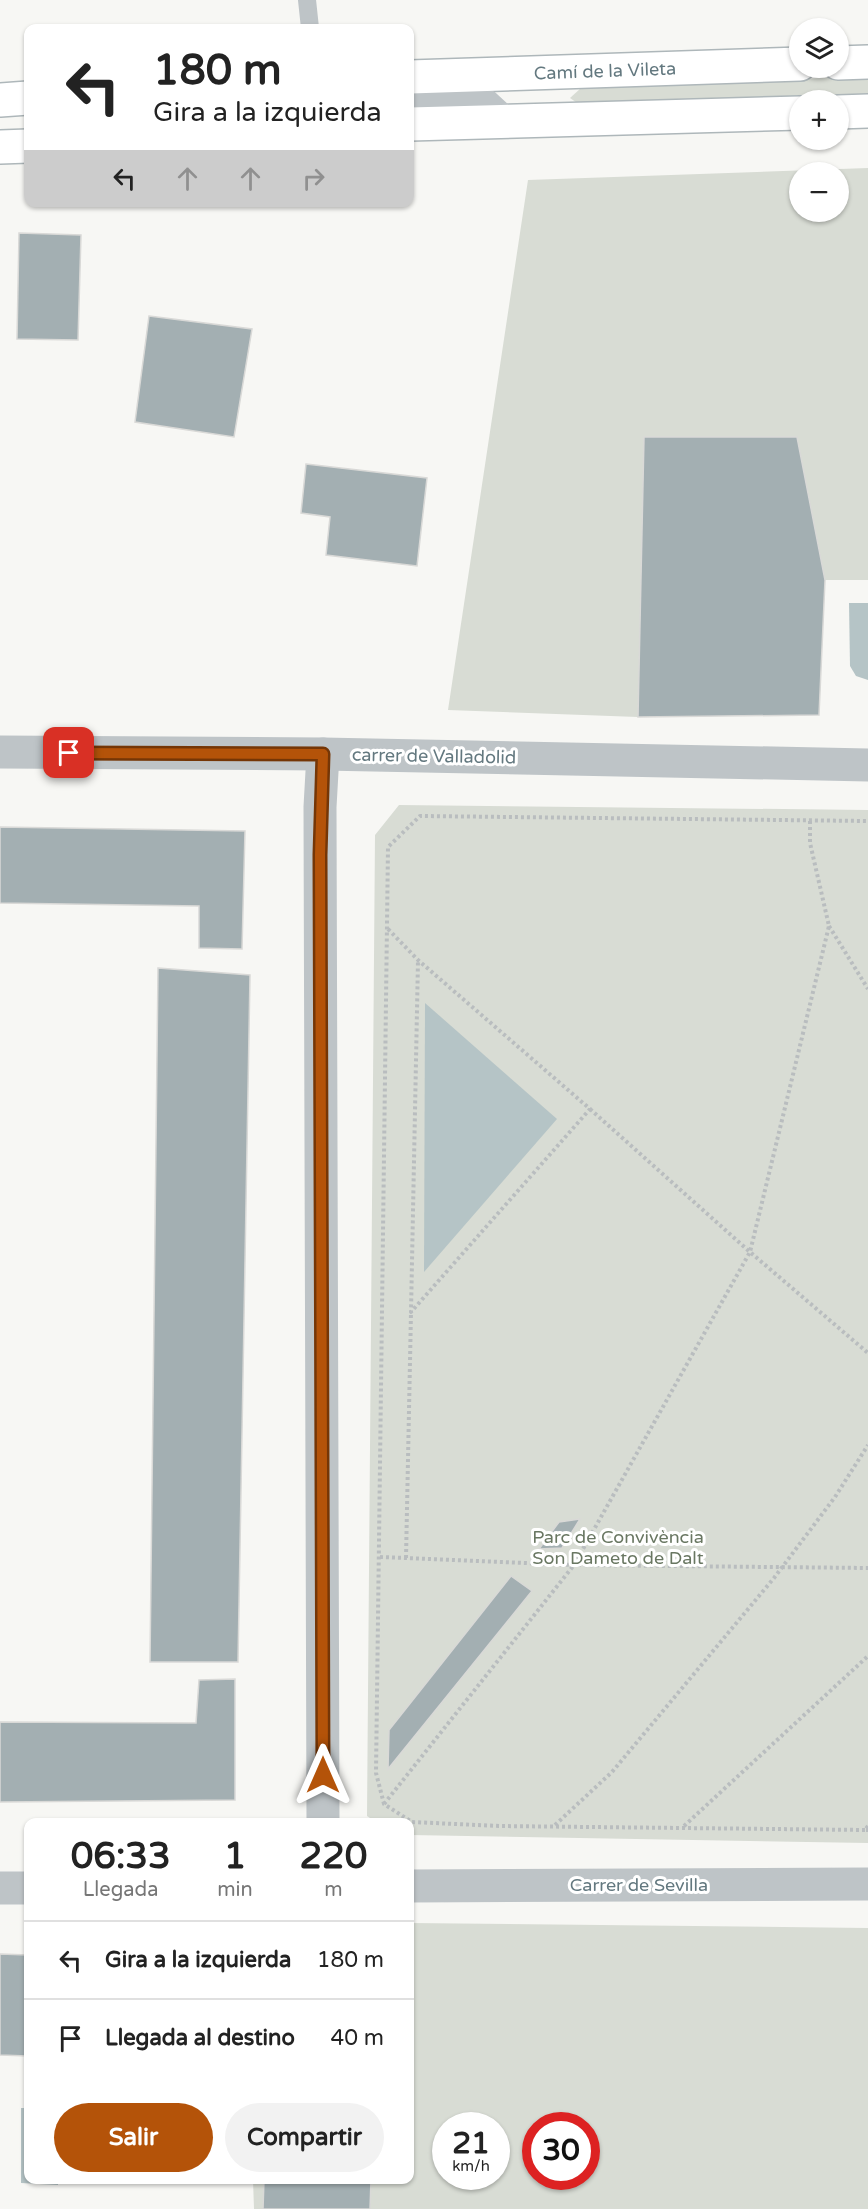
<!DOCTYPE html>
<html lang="es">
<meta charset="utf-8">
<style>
:root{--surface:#fff;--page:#f2f2f2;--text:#222;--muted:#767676;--line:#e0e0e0;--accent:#b45309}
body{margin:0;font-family:"Varela Round",sans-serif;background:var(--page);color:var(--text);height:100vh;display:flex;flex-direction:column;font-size:22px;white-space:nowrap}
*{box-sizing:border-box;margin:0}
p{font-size:20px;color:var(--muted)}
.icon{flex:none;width:33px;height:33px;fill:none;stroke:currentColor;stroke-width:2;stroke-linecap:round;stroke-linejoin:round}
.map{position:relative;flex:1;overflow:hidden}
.sheet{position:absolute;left:24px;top:1818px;width:390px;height:366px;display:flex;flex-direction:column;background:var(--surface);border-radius:12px;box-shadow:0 2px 4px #0004}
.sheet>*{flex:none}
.hud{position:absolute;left:24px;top:24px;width:390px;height:183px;border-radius:12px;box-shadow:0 2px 4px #0004;background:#fff;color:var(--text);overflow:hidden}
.buttons{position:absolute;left:789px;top:18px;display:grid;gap:12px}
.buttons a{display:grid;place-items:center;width:60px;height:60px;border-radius:50%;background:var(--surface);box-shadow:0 2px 4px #0004;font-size:30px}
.speed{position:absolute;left:432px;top:2112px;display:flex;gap:12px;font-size:30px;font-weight:700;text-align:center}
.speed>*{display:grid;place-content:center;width:78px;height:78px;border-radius:50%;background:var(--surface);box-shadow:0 2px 4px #0004;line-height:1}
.speed small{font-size:15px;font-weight:400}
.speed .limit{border:9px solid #d22;background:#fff;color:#111}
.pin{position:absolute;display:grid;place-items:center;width:51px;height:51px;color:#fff;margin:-26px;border-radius:12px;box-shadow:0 3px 9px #0006}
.me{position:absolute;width:66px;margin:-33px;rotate:0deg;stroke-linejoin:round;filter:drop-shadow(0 0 4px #0008)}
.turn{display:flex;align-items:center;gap:21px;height:126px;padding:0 30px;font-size:27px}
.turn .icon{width:78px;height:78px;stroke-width:2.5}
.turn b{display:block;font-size:42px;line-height:51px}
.lanes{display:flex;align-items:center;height:57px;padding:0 30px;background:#0003;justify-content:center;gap:30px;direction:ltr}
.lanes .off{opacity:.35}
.eta{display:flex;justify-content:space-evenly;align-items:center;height:102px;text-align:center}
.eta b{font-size:36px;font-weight:700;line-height:42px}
.button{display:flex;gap:12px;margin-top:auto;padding:12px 30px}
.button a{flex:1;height:69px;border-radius:36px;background:var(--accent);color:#fff;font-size:24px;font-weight:700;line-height:69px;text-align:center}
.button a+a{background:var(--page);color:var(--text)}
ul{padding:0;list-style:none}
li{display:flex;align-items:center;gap:18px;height:78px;padding:0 30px;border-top:2px solid var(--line)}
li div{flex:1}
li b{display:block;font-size:22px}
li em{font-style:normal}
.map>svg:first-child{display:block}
.green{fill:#d8dcd4;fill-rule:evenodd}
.water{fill:#b5c4c6}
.building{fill:#a3afb2;stroke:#d9d9d7;stroke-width:1.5}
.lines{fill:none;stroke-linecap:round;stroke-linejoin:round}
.secondary-casing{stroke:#aeb7ba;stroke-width:36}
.path{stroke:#b9bdbf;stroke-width:4;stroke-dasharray:3 3;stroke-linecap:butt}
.lane{stroke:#bec4c7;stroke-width:18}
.street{stroke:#bec4c7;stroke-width:33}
.secondary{stroke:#fff;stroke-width:33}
.route-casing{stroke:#753606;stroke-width:15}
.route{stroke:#b45309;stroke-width:10}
.labels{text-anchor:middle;stroke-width:6;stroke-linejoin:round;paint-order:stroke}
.street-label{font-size:18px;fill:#63787f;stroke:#fff}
.park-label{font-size:18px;fill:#697762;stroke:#fff}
</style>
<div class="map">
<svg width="868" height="2209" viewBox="0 0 868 2209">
<rect width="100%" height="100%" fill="#f7f7f4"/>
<g class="green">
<path d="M868,76V94L580,105L570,98L581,88Z"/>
<path d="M868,168V580H825L797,437H644L638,717L448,710L528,180ZM800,172H838V212H800Z"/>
<path d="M399,805L868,810V1843L410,1835V1822H376L367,1816L375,835Z"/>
<path d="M410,1923L868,1928V2209H254L253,2180H410ZM446,2126H496V2176H446ZM536,2126H586V2176H536Z"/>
</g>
<g class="water">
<path d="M849,603H868V680L856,676L850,666Z"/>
<path d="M425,1003L557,1119L424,1272Z"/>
<path d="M21,2108H28V2180H58V2185L21,2183Z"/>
</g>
<g class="building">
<path d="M19,233L81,235L78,340L17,339Z"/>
<path d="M149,316L252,329L234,437L135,422Z"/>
<path d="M644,437H797L825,580L819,715L638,717Z"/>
<path d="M306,464L427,478L417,566L326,555L330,517L301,513Z"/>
<path d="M0,827L245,831L242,949L199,948V906L0,903Z"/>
<path d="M158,968L250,975L238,1662H150Z"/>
<path d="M580,1519L562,1548L539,1549L559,1522Z"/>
<path d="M511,1576L532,1591L388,1769L389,1730Z"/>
<path d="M235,1679V1800L0,1802V1722L196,1723L199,1680Z"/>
<path d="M0,1954L28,1955V2056L0,2055Z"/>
<path d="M264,2180H371L370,2209H263Z"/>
</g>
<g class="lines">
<g class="secondary-casing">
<g id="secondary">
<path d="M838,63L868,62"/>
<path d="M410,77L800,64"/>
<path d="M0,100L28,98"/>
<path d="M838,112L868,111"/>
<path d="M410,124L800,113"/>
<path d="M0,147L28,146"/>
</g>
</g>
<g class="path">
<path d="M829,926L868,989"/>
<path d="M388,929L418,960L590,1109L411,1312L418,960"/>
<path d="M590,1109L750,1252L868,1353"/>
<path d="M380,1557L574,1565L868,1568"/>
<path d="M406,1558L411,1312"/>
<path d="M384,1804L574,1565L750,1252L829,926L810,843V820"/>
<path d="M555,1825L612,1772L774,1578L835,1497L868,1445"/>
<path d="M684,1826L868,1656"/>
<path d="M868,1826L865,1830H868"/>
<path d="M865,1830L499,1826L412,1822L384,1804L376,1773L388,847L420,816L868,821"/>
</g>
<g class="lane">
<path d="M307,0L310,28"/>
<path d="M410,100L489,99L513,121"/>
</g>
<g class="street">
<path d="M0,752L323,754L868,765"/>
<path d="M323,754L320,807L323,1822"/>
<path d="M410,1886L868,1884"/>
<path d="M0,1888H28"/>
</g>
<use href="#secondary" class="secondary"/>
</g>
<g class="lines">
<g class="route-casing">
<path id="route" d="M69,753L323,754L320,855L323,1775"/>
</g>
<use href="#route" class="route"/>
</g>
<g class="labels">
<g class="street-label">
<text transform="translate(605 71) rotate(-2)" y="6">Camí de la Vileta</text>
<text transform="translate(434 756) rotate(1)" y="6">carrer de Valladolid</text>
<text x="639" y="1891">Carrer de Sevilla</text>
</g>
<g class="park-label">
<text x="618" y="1543">Parc de Convivència<tspan x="618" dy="21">Son Dameto de Dalt</tspan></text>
</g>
</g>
</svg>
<div class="buttons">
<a><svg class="icon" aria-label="layers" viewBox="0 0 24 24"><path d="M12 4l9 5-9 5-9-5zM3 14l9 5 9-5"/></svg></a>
<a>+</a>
<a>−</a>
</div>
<div class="speed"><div>21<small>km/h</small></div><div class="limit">30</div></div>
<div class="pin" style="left:69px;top:753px;background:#d93025"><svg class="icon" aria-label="arrive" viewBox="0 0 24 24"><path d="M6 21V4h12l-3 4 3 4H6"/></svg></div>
<svg class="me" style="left:323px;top:1775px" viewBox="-20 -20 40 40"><path d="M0-17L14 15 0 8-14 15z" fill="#b45309" stroke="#fff" stroke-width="4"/></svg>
<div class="hud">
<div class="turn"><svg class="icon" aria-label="left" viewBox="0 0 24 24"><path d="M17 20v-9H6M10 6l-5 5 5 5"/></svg><div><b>180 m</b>Gira a la izquierda</div></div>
<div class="lanes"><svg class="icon" aria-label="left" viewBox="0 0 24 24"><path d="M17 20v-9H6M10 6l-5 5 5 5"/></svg><svg class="icon off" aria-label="ahead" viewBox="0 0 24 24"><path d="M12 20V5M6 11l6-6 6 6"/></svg><svg class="icon off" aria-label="ahead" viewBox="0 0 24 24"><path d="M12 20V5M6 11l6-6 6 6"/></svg><svg class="icon off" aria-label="right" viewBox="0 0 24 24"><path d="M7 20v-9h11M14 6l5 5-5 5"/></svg></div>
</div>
<section class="sheet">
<div class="eta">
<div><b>06:33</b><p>Llegada</p></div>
<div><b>1</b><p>min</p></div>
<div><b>220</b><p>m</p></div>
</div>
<ul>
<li><svg class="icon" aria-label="left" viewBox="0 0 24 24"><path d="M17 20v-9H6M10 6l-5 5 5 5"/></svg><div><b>Gira a la izquierda</b></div><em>180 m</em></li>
<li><svg class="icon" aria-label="arrive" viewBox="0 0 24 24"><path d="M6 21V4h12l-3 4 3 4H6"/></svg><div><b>Llegada al destino</b></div><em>40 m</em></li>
</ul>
<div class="button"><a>Salir</a><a>Compartir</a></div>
</section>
</div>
